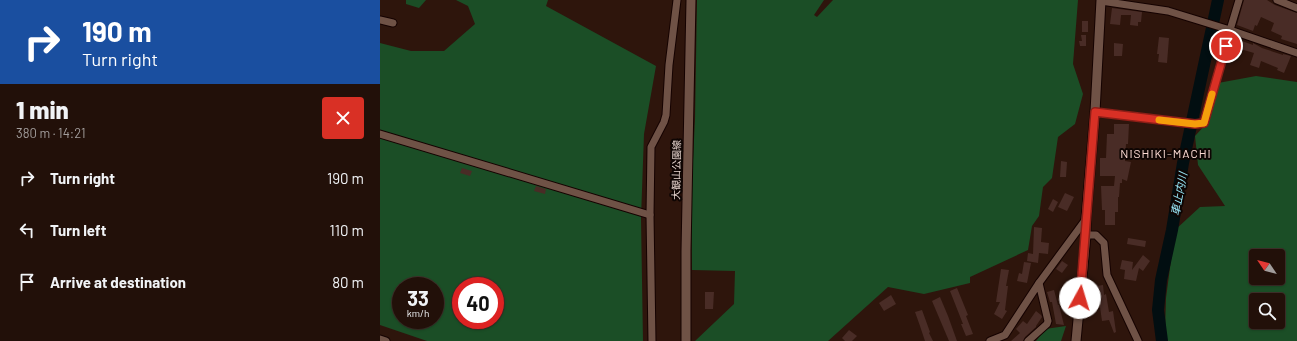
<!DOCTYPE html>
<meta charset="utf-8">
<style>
:root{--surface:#221009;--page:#2a1912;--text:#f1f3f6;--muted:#a29d9c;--line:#3f302a}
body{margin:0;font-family:Barlow,"Noto Sans JP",sans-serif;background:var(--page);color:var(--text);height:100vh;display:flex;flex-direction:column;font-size:15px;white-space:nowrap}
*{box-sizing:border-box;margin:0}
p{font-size:13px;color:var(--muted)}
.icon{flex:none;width:22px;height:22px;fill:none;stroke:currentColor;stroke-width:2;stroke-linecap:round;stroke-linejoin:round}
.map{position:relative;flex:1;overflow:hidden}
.side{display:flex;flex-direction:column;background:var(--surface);width:380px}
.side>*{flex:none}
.guide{background:#1a4fa0;color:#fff;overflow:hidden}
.needle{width:26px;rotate:305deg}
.tools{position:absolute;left:869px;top:249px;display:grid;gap:8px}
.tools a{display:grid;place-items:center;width:36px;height:36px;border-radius:4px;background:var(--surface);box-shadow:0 1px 3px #0004,0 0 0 1px var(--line);font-size:20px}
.speed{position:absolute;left:12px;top:277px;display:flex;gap:8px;font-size:20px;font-weight:700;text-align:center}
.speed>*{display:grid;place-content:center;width:52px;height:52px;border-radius:50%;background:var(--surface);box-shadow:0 1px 3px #0004,0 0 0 1px var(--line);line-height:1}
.speed small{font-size:10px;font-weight:400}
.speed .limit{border:6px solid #d22;background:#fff;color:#111}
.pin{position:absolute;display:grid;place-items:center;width:34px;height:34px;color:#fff;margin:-17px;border:2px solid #fff;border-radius:50%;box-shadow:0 1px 4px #0007}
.me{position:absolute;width:44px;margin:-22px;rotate:6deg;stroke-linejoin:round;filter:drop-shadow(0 0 3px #0008)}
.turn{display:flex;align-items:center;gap:14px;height:84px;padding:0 16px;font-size:18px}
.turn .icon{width:52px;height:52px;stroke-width:2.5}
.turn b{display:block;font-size:28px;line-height:34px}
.round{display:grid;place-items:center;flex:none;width:42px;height:42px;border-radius:4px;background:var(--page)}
.overview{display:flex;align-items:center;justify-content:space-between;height:68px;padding:0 16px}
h1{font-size:24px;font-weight:800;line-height:30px}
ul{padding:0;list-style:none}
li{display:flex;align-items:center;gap:12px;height:52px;padding:0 16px}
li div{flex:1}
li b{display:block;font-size:15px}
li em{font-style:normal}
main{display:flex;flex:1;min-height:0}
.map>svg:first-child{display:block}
.green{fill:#1b4e26;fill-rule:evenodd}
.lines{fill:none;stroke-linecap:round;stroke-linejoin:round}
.river{stroke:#020e11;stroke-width:12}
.building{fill:#492c26}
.street-casing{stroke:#150200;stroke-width:9}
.secondary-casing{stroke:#150200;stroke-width:11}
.street{stroke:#6f5246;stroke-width:7}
.secondary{stroke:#6f5246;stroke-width:9}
.route-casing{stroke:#8d1f18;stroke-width:10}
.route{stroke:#d93025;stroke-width:7}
.slow{stroke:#f59e0b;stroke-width:7}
.labels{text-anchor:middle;stroke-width:4;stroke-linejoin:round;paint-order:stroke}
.street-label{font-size:10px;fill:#e9d7d1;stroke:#0e0503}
.water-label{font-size:11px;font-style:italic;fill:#99e9fb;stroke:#0e0503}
.quarter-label{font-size:12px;letter-spacing:1px;fill:#fddbd4;stroke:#0e0503}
</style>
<main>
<section class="side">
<div class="guide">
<div class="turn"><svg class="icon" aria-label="right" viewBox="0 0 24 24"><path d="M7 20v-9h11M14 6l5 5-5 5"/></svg><div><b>190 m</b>Turn right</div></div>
</div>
<div class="overview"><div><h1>1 min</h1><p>380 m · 14:21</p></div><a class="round" style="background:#d93025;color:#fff"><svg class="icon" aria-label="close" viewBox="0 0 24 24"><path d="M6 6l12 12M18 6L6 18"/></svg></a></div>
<ul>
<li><svg class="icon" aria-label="right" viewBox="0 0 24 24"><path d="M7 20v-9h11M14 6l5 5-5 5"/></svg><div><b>Turn right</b></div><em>190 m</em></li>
<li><svg class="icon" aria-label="left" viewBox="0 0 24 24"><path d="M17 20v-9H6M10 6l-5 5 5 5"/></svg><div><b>Turn left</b></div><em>110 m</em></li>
<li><svg class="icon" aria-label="arrive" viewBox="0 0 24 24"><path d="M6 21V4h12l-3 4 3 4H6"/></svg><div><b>Arrive at destination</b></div><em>80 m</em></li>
</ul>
</section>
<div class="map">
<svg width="917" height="341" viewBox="0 0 917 341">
<rect width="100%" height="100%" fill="#2e150c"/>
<g class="green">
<path d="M26,0H46L39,8L26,4Z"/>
<path d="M76,0H168L166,6L276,66L264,134L261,218L263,341H47L0,325V43L31,51H64L95,24L88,6ZM21,286H55V320H21ZM81,286H115V320H81Z"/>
<path d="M317,0H444L434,15L437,17L453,0H698L693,64L703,94L695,124L678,137L672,178L663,187L659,216L652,226L648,250L590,277V283L544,294L508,287L448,341H315L354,304L355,271L312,270L311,200L315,119Z"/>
<path d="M876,76L917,82V341H787L785,332L786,298L795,230L820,207L845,206L818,165L815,136L827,123L838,83ZM876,256H898V278H876ZM876,300H898V322H876Z"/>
<path d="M686,326L681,341H656L665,329Z"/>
</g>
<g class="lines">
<path class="river" d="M782,341L778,310L781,280L792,230L803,163L838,0"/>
</g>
<g class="building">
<path d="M864,0H887L895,5L917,13V44L901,39L902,36L891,31L894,23L881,17L877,26L875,25L873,31L857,25Z"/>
<path d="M732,8L762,12L761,22H758V26L750,25L751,15H741L740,25L730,24Z"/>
<rect x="702" y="21" width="6" height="11"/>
<path d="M701,35H706V46H700L699,41H702Z"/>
<path d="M779,37L789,38L787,63L778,62L779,54H777Z"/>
<path d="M859,40L873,45V43L882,48L903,55V54L911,56L904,73L897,70L898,68L881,61L879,68L870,65L874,53L857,48Z"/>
<path d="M734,43L743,44L742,56H734Z"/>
<path d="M734,124H749L748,144H746L745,161L751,162L747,181L742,179V183H740L739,197H738V212H735V225H725V210H722L721,186H734L735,176H720V158H726L727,134H734Z"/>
<path d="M681,161L687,162L686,177H680Z"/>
<path d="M82,168L92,171L90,176L80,173Z"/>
<path d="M156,186L166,189L165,194L154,191Z"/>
<path d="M685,193L694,197L687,211L678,207Z"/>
<path d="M673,199L678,202L673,212L668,209Z"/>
<path d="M654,227L662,228L661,242L669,243L668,254L659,253L658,263L647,261L648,253L653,254Z"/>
<path d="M748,238L766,241L765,247L747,244Z"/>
<path d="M763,255L770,261L763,271L759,268L756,281L744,279L745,270L740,269L742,260L753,262L752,270Z"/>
<path d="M682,261L688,265L682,273L676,269Z"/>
<path d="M644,262L651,263L647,283L637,281L639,273L642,274Z"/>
<path d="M621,269L629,270L626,286H628L625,310L627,311L622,319L614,314L620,302H616Z"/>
<path d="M723,285L724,295L726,294L729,312L733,311L736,332L734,333L729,320L722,321L717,286Z"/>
<path d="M577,288L588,315L586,316L593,334L586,336L581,324H583L570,291Z"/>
<path d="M674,290L678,305H679L684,325L676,324L672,302H670L667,292Z"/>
<path d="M325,292H334L333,309H325Z"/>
<path d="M511,295L516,304L504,311L499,303Z"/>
<path d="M560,297L568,316L577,341H569L552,301Z"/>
<path d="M542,310L550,332L549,333L553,341H545L540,326L535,312Z"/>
<path d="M656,311L661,315L662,317L656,326V327L645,337L643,341H631L640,333L636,329L643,321L647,324Z"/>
<path d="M469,330L477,336L472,341H465L462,338Z"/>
</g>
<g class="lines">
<g class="street-casing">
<g id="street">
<path d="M859,0L850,30L917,53"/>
<path d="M897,0L917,8"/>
<path d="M0,20L13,23"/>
<path d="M715,112L815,124L824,123L850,30L788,11L721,1"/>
<path d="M0,134L270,215"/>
<path d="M706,235H716L724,243L727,275L758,341"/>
<path d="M659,283L706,219"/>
<path d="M0,339L6,341"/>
<path d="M272,341L270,215L271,147L284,122L286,115L289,65L297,0"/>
<path d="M610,341L625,335L659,283L668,321L667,324L648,341"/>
</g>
</g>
<g class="secondary-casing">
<g id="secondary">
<path d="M306,341V251L311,0"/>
<path d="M696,341L706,235V219L715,112L721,0"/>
</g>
</g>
<use href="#street" class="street"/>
<use href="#secondary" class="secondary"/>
</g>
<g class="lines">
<g class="route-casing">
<path id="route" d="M700,298L715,112L815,124L824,123L846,46"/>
</g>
<use href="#route" class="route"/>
<path class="slow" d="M779,120L815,124L824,123L832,94"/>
</g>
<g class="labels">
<g class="street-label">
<text transform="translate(296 170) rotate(-89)" y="4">大観山公園線</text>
</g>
<g class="water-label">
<text transform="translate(799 194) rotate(-79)" y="4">車止内川</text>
</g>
<g class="quarter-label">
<text x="786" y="158">NISHIKI-MACHI</text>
</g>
</g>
</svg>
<div class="tools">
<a><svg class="needle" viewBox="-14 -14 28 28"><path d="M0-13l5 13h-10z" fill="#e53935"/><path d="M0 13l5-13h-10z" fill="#a29d9c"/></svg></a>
<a><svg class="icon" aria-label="search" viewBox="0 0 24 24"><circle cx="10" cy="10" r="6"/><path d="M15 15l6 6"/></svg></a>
</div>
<div class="speed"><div>33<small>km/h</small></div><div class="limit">40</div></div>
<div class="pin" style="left:846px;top:46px;background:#d93025"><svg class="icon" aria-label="arrive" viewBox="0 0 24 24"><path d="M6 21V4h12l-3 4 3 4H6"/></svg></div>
<svg class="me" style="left:700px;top:298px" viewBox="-20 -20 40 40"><circle r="19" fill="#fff"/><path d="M0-13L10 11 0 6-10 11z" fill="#d93025"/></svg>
</div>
</main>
